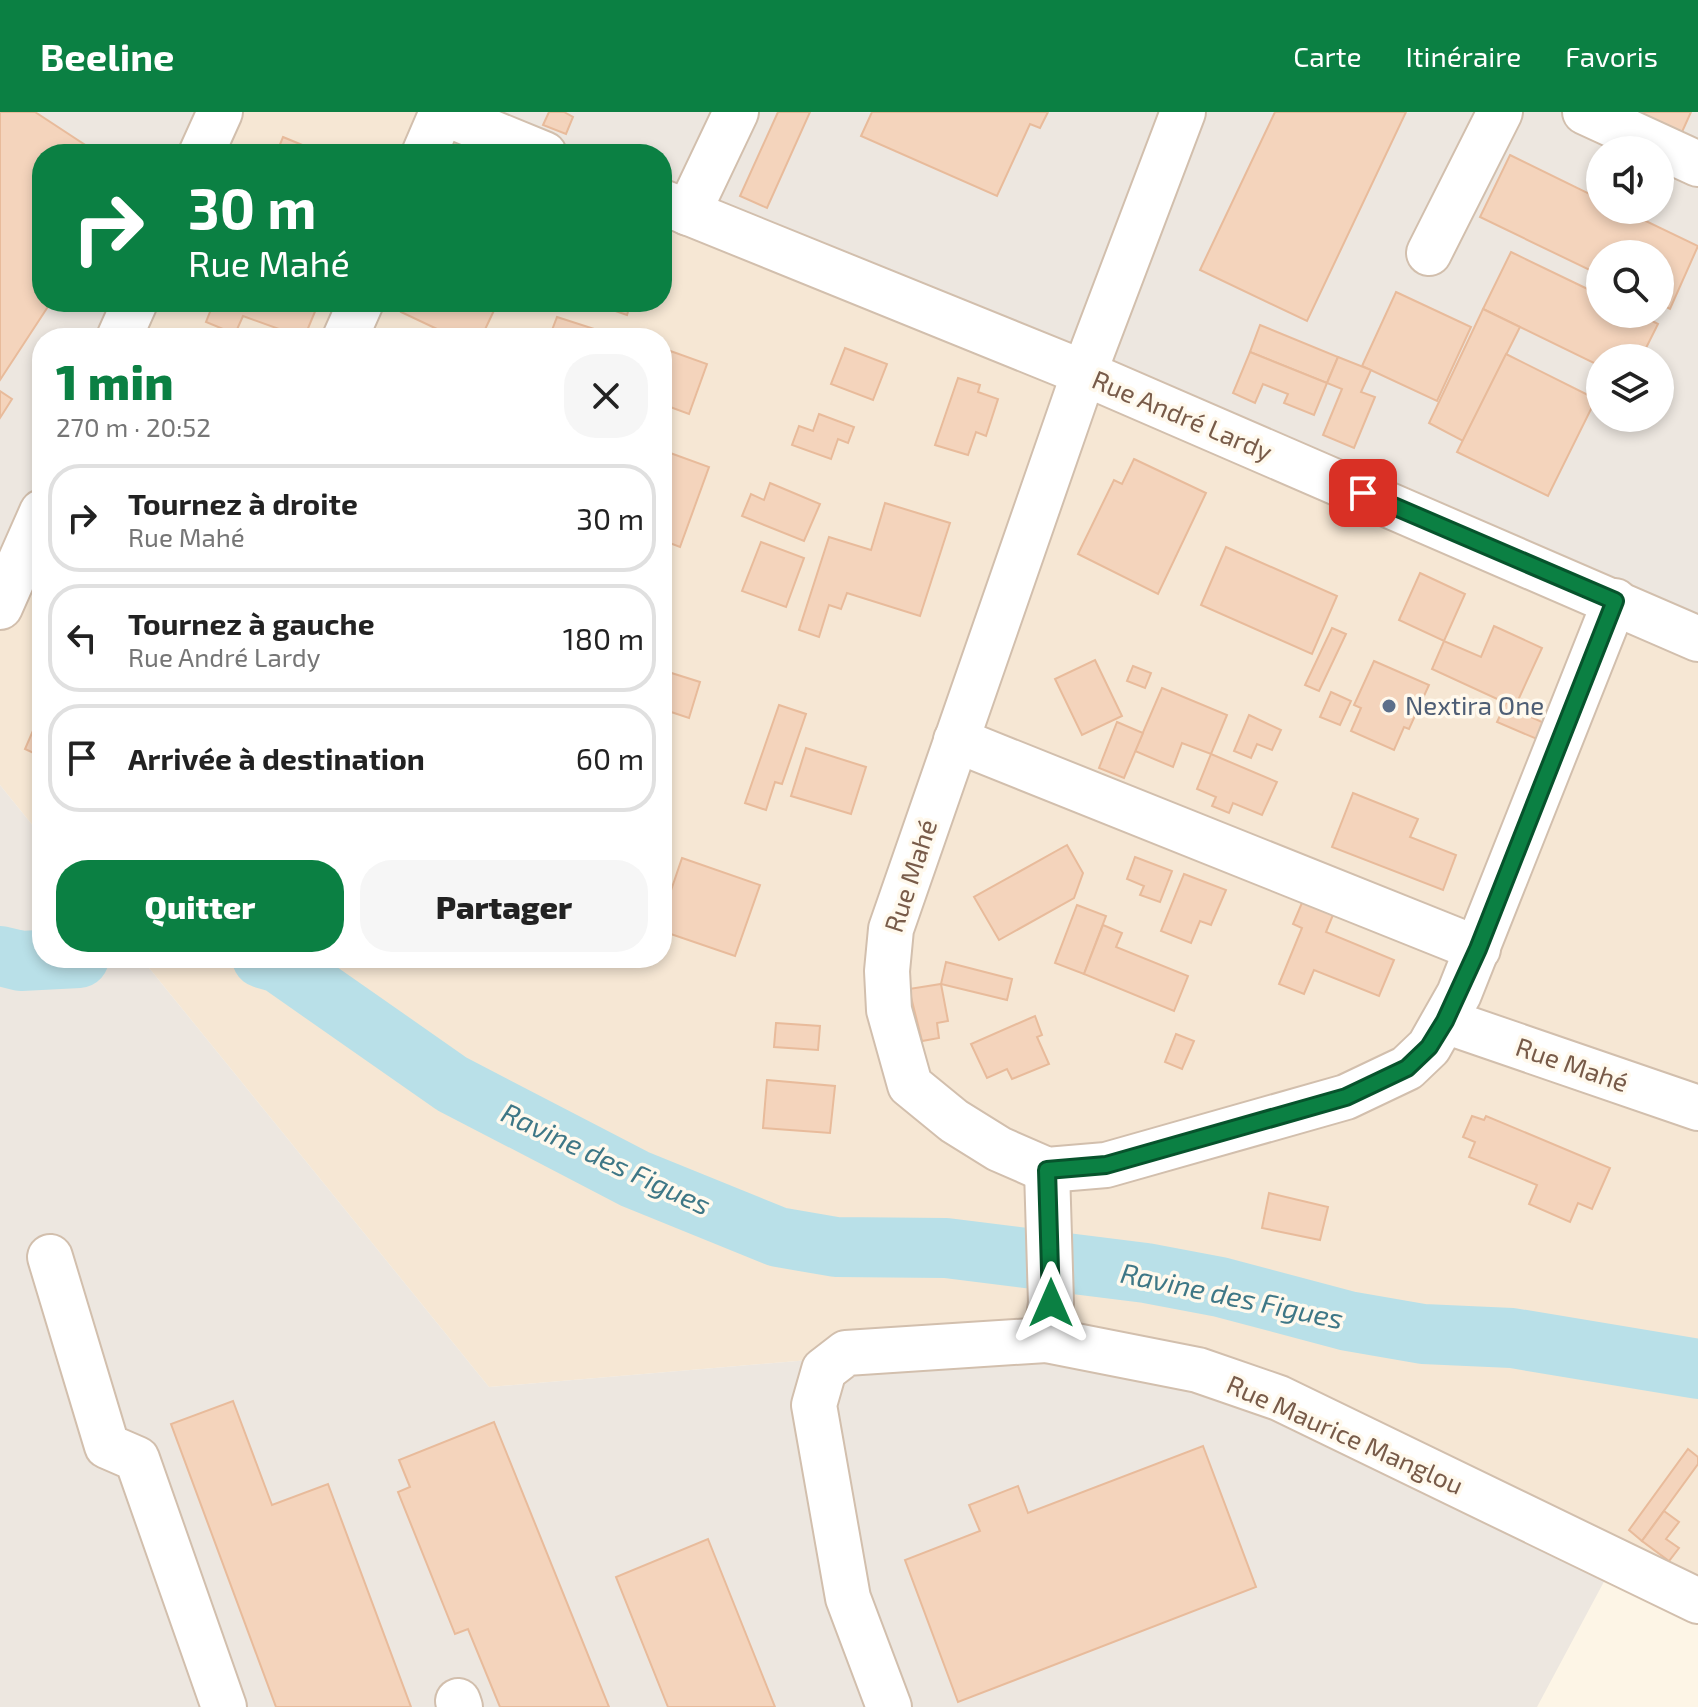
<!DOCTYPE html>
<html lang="fr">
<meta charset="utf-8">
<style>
:root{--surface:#fff;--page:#f6f6f6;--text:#222;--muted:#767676;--line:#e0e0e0;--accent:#0b8043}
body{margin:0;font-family:"Exo 2",sans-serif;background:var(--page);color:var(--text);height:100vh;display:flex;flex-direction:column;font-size:30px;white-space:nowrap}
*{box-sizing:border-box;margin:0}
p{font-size:26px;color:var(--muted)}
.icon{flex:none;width:44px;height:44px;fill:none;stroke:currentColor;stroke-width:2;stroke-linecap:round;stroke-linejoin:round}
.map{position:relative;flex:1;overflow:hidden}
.side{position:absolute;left:32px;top:216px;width:640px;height:640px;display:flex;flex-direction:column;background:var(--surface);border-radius:32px;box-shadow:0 4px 12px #0003}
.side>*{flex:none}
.guide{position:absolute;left:32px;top:32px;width:640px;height:168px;border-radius:32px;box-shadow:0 4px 12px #0003;background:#0b8043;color:#fff;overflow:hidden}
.controls{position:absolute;left:1586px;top:24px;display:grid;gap:16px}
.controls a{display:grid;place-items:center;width:88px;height:88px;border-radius:50%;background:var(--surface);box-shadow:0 4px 12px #0003;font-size:40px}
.pin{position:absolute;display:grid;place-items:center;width:68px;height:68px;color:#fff;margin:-34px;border-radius:16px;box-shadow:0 4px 12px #0006}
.me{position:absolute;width:88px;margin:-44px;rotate:0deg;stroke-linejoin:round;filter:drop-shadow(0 0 6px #0008)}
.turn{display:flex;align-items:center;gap:28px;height:168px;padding:0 24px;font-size:36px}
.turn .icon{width:104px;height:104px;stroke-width:2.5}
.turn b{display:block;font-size:56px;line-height:68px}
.round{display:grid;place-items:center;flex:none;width:84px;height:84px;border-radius:32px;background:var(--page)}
.overview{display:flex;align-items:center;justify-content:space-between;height:136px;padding:0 24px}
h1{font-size:48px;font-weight:800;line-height:60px;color:var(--accent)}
.action{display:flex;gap:16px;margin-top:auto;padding:16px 24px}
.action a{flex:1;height:92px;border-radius:32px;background:var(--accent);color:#fff;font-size:32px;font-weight:800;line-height:92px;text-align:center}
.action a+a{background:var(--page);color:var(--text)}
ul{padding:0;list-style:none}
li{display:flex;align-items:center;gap:24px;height:108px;margin:0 16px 12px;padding:0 8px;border:4px solid var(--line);border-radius:32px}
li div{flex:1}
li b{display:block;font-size:30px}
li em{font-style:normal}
header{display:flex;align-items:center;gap:48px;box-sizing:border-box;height:112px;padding:0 40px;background:var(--accent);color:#fff}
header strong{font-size:38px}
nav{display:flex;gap:44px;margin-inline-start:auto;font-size:28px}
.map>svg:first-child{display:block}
.residential{fill:#f6e7d4}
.industrial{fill:#ede7e0;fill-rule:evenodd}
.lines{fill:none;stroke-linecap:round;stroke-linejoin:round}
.river{stroke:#b9e0e8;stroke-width:60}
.building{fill:#f4d4bc;stroke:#e8bb9b;stroke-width:2}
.minor-casing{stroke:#d2bfad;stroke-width:48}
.minor{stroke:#fff;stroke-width:44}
.route-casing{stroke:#07532c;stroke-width:20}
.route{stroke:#0b8043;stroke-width:14}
.service-dot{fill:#5c6f8a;stroke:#fff9ed;stroke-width:3}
.labels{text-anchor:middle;stroke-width:7;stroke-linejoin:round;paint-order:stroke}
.street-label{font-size:26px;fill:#785b49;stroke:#fff9ed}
.service-label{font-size:26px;fill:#4e5e75;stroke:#fff9ed;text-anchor:start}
.water-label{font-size:28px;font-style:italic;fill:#3e7786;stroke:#fff9ed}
</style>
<header>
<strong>Beeline</strong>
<nav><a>Carte</a><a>Itinéraire</a><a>Favoris</a></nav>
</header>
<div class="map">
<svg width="1698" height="1595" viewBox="0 0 1698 1595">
<rect width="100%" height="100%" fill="#fdf5e6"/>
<g class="residential">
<path d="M221,0H441L544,42H202Z"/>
<path d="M662,90L1698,544V1489L1046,1228L489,1275L141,846H662V226H122L138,190H662Z"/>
<path d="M42,411V725L0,673V508Z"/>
</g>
<g class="industrial">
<path d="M0,0H221L202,42H42V190H138L122,226H42V411L0,508Z"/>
<path d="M441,0H1698V544L662,90V42H544ZM1600,38H1660V98H1600ZM1600,142H1660V202H1600ZM1600,246H1660V306H1600Z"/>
<path d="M0,673L42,725V846H141L489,1275L1046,1228L1198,1258L1615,1449L1537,1595H0Z"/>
</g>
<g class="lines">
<g class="river">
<path d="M0,844L21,849L79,846"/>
<path d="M262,846L279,851L452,972L635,1067L778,1125L836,1135L946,1136L1146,1161L1220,1175L1348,1209L1423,1222L1512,1226L1698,1257"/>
</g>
</g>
<g class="building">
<path d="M0,0H35L99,42H42V190H51L0,268Z"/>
<path d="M549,0H564L573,5L566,22L543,13Z"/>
<path d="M778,0H810L767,96L740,84Z"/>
<path d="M872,0H1048L1040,16L1030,12L997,84L861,24Z"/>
<path d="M1275,0H1406L1307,209L1200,158Z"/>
<path d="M1638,0H1691L1682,20Z"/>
<path d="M283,25L324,42H276Z"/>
<path d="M1510,43L1600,87V98H1623L1698,134L1670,197L1660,192V142H1600V163L1480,105Z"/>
<path d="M1511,140L1600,183V202H1639L1658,212L1641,246H1600V254L1483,197Z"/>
<path d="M1396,180L1471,215L1437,289L1362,254Z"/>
<path d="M214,190H319L304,226L243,204L235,222L206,210Z"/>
<path d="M406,190H498L481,226H456L401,200Z"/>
<path d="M589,190H631L627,203Z"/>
<path d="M1483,197L1520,215L1463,329L1429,311Z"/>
<path d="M557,205L610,222L608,226H549Z"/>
<path d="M1260,213L1338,245L1327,271L1250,240Z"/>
<path d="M662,236L707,252L689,302L662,292Z"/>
<path d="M845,236L887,252L873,288L831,272Z"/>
<path d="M1250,240L1327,271L1314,303L1284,291L1288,282L1263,272L1255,291L1233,281Z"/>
<path d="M1506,242L1596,287L1548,384L1457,340Z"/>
<path d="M1338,245L1371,258L1361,280L1375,285L1354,336L1323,323L1342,277L1327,271Z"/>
<path d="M958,266L980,273L978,280L998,287L986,324L976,320L968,343L935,333Z"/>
<path d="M0,279L12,287L0,306Z"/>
<path d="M819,302L854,315L848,331L838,327L831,347L792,333L799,314L813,319Z"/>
<path d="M662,338L709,355L680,435L662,428Z"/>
<path d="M1134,347L1206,381L1158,482L1078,442L1114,368L1122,372Z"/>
<path d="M770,371L820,392L804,429L742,404L751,382L764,388Z"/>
<path d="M885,391L950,411L920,504L847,481L841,497L829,493L819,525L799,518L829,425L871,438Z"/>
<path d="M761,430L804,446L786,495L742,479Z"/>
<path d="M1226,435L1337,484L1312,542L1201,493Z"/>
<path d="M1420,461L1465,482L1444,529L1399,508Z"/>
<path d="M1494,514L1542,536L1514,597L1544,611L1537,627L1497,610L1506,591L1432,557L1444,529L1481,545Z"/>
<path d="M1332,516L1346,522L1319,579L1305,573Z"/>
<path d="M1095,548L1122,604L1082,623L1055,567Z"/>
<path d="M1374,549L1429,573L1409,617L1404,615L1394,638L1351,619L1361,596L1354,593Z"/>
<path d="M1133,554L1151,561L1145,576L1127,569Z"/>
<path d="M662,558L700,570L689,606L662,597Z"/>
<path d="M1162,576L1227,603L1211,642L1182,631L1173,655L1135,639Z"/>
<path d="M1331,580L1351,589L1340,613L1320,605Z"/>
<path d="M779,593L806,602L782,672L775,670L766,698L745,691Z"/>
<path d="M42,598V645L25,637Z"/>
<path d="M1249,603L1281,618L1272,638L1257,632L1251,646L1234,639Z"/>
<path d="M1117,610L1143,621L1124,666L1099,656Z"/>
<path d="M806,636L866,655L851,702L791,684Z"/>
<path d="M1211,642L1277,670L1262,703L1233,691L1229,701L1212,694L1216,685L1197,677Z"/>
<path d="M1353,681L1418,707L1410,725L1456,743L1443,778L1332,735Z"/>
<path d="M1067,733L1083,761L1074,786L999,828L974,785Z"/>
<path d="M1135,745L1172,759L1160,790L1140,783L1144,774L1127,767Z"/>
<path d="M682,746L760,773L735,844L662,819V805Z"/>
<path d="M1184,762L1226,778L1211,813L1200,809L1191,831L1161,819Z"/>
<path d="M1304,786L1335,798L1326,820L1394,848L1379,884L1314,858L1304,882L1279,872L1302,816L1293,812Z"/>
<path d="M1077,793L1106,804L1084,862L1055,851Z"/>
<path d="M1103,813L1122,821L1116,835L1188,864L1174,899L1084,862Z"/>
<path d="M946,850L1012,867L1007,888L941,872Z"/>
<path d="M941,872L948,909L937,911L939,926L922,929L909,877Z"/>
<path d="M1035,904L1042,923L1037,925L1049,952L1012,967L1007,957L987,966L971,932Z"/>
<path d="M776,911L820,914L818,938L774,935Z"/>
<path d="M1176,922L1194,929L1182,957L1165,950Z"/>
<path d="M767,968L835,974L830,1021L763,1016Z"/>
<path d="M1472,1004L1484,1008L1486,1004L1610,1056L1592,1097L1578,1091L1570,1110L1529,1092L1537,1073L1469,1045L1475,1030L1463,1025Z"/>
<path d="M1269,1081L1328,1095L1320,1128L1262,1116Z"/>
<path d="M233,1289L272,1393L328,1372L411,1595H276L171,1312Z"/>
<path d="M494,1310L609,1595H500L468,1517L455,1522L398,1380L410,1375L399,1348Z"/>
<path d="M1203,1334L1256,1475L958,1590L905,1448L980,1419L969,1393L1018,1374L1028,1401Z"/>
<path d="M1688,1337L1698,1345V1352L1642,1429L1629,1418Z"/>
<path d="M1664,1399L1679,1410L1666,1427L1679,1436L1669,1449L1642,1429Z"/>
<path d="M708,1427L775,1595H668L616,1465Z"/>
</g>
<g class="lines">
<g class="minor-casing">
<g id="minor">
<path d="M441,0L544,42"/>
<path d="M1183,0L1084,261L891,817L887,859L889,898L910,973L954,1009L999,1037L1047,1058L1106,1053L1346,985L1407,956L1429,935L1459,882L1615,489"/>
<path d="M1585,0L1698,52"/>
<path d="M201,42L220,0"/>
<path d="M424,42L442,0"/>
<path d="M662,90L1084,261L1698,527"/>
<path d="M688,101L736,0"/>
<path d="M1429,141L1500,0"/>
<path d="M119,226L135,190"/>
<path d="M345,226L361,190"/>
<path d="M0,495L42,400"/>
<path d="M956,628L1478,837"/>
<path d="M1445,909L1698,996"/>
<path d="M1047,1058L1051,1191L1046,1228L1198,1258L1279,1286L1698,1489"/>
<path d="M50,1145L107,1334L137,1347L224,1595"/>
<path d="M458,1589L460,1595"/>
<path d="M889,1595L848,1486L814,1293L824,1258L846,1241L1046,1228"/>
</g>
</g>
<use href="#minor" class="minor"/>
</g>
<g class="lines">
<g class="route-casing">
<path id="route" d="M1051,1191L1047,1058L1106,1053L1346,985L1407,956L1429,935L1445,909L1478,837L1615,489L1363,381"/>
</g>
<use href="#route" class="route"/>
</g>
<circle class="service-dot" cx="1389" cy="594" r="8"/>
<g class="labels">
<g class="street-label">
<text transform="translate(1182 304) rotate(23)" y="9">Rue André Lardy</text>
<text transform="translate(911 764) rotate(-72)" y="9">Rue Mahé</text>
<text transform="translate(1572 953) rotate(19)" y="9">Rue Mahé</text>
<text transform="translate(1345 1323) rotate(24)" y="9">Rue Maurice Manglou</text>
</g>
<g class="service-label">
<text x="1405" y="603">Nextira One</text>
</g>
<g class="water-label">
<text transform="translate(606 1047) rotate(25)" y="10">Ravine des Figues</text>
<text transform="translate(1232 1184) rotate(12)" y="10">Ravine des Figues</text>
</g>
</g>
</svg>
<div class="controls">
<a><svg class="icon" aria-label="sound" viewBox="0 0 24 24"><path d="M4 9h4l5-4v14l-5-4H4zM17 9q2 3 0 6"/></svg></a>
<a><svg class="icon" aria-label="search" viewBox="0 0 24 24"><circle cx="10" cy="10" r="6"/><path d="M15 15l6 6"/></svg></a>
<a><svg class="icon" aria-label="layers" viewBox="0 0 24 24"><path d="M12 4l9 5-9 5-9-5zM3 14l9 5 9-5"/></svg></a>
</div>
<div class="pin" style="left:1363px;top:381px;background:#d93025"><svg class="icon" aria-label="arrive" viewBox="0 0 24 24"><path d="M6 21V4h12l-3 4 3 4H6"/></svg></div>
<svg class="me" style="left:1051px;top:1191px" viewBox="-20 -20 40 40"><path d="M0-17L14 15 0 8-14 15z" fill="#0b8043" stroke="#fff" stroke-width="4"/></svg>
<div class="guide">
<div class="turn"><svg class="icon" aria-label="right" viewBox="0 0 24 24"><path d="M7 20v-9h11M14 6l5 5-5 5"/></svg><div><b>30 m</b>Rue Mahé</div></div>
</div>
<section class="side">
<div class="overview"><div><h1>1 min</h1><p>270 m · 20:52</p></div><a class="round"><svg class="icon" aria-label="close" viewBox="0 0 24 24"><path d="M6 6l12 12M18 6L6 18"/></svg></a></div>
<ul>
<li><svg class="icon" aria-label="right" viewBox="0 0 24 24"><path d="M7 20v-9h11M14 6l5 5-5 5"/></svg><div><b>Tournez à droite</b><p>Rue Mahé</p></div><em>30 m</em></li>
<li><svg class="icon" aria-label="left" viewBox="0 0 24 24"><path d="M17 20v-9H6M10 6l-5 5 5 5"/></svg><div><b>Tournez à gauche</b><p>Rue André Lardy</p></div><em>180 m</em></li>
<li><svg class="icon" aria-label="arrive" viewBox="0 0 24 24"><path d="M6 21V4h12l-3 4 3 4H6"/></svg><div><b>Arrivée à destination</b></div><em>60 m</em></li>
</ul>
<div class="action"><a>Quitter</a><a>Partager</a></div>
</section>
</div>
